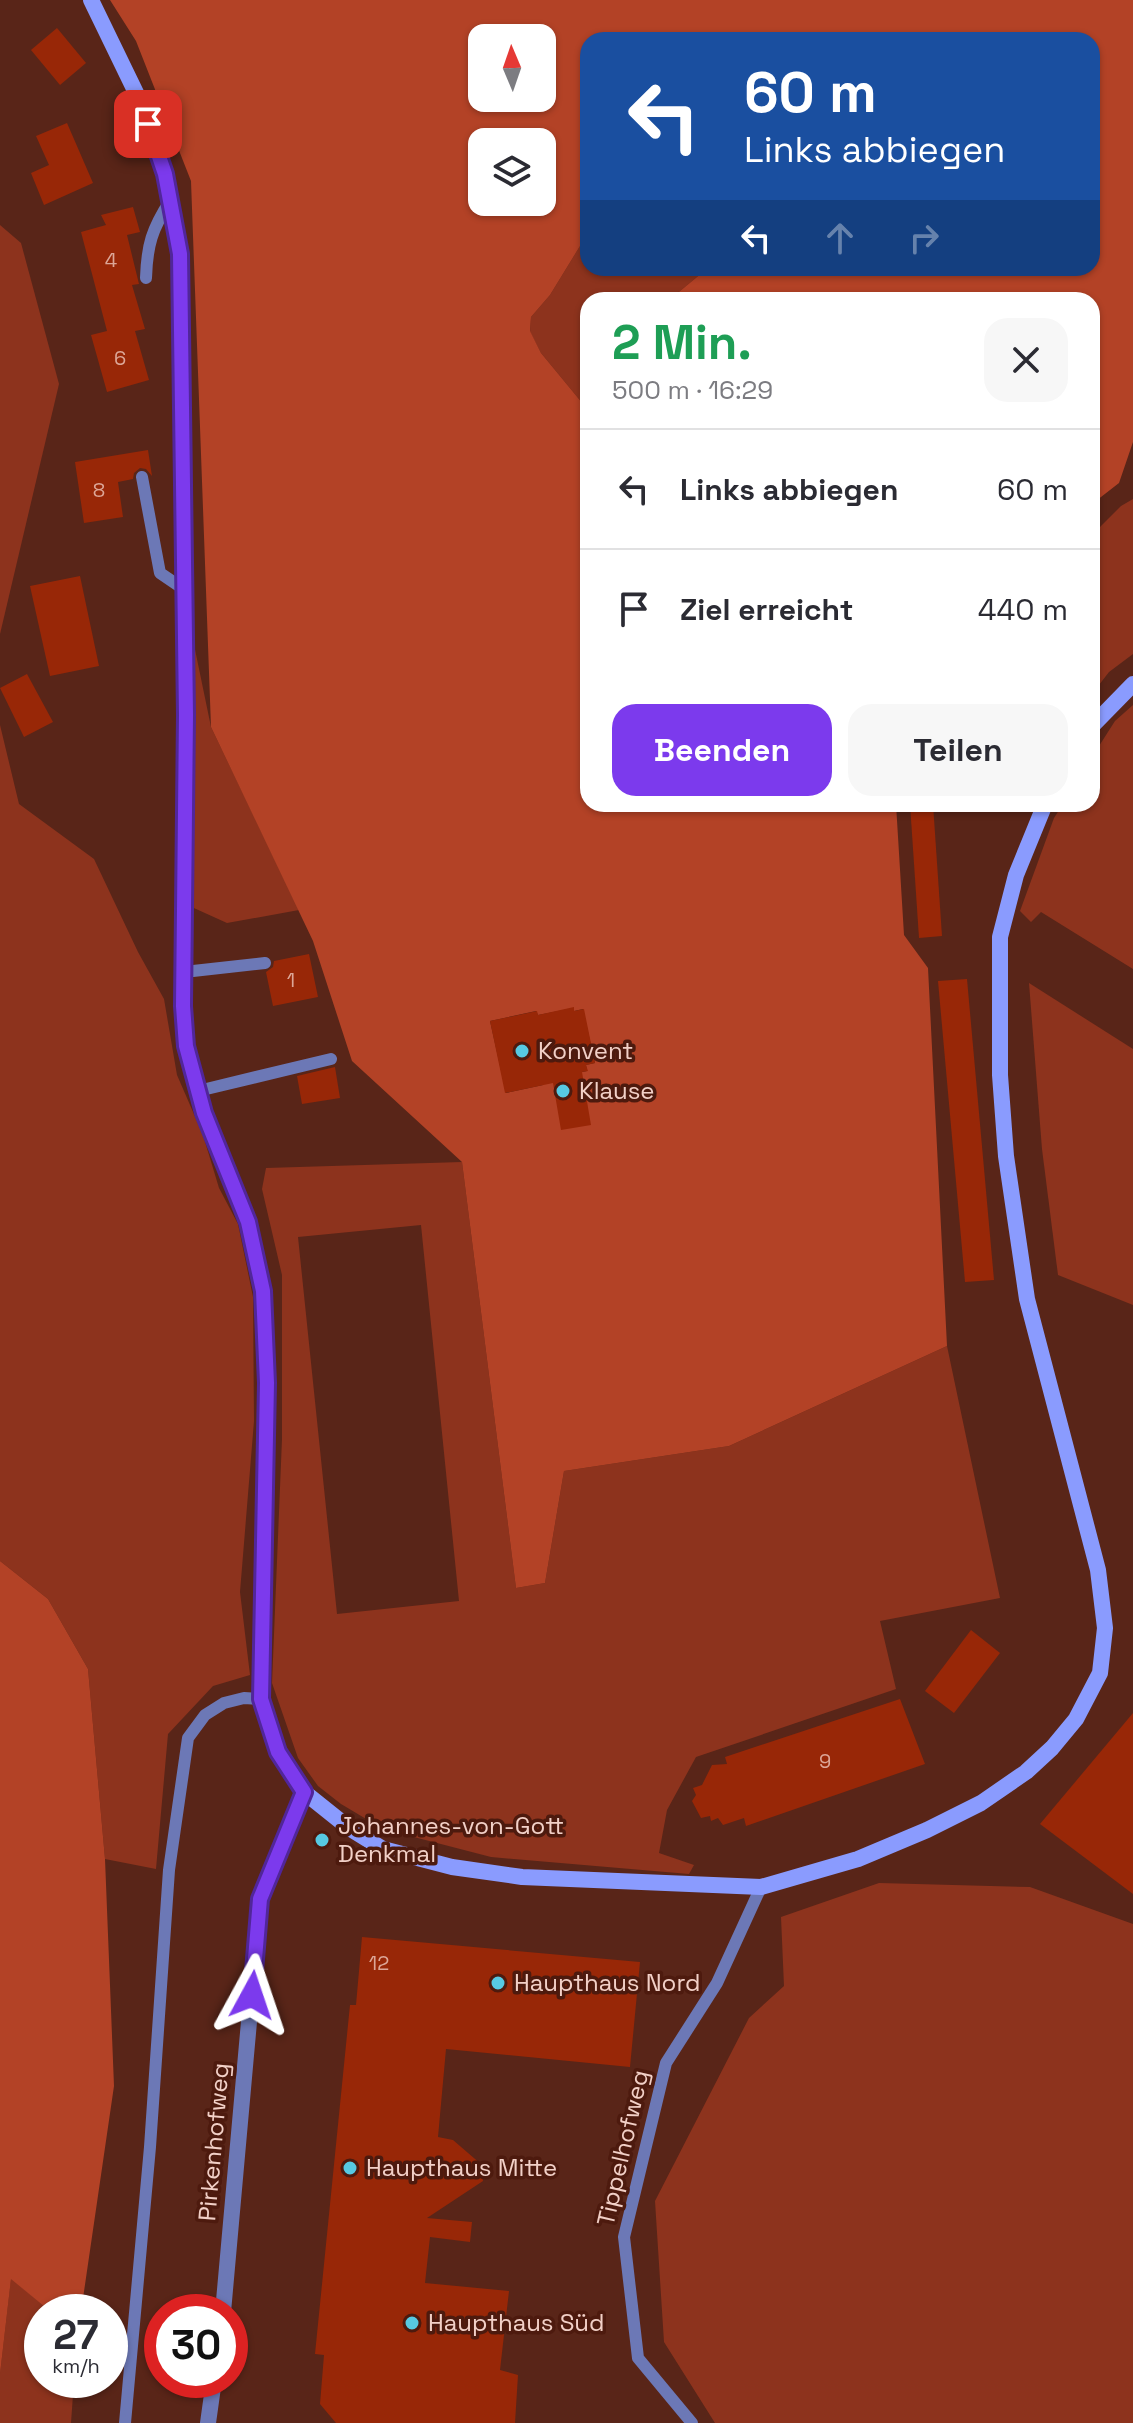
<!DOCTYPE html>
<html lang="de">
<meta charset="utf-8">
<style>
:root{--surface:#fff;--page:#f7f7f7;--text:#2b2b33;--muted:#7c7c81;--line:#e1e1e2;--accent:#7c3aed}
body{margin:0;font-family:"Space Grotesk",sans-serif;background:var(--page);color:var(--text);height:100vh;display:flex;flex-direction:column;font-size:30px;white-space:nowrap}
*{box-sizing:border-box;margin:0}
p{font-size:26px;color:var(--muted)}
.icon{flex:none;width:44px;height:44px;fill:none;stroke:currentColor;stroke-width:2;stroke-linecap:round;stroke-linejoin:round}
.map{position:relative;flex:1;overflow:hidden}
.panel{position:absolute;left:580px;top:292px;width:520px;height:520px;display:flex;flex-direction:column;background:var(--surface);border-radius:24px;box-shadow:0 2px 6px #0004}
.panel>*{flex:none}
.hud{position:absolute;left:580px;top:32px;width:520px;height:244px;border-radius:24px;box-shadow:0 2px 6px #0004;background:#1a4fa0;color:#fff;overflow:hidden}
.needle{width:52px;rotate:358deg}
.tools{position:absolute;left:468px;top:24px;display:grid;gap:16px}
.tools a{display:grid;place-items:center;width:88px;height:88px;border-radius:16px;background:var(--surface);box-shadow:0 2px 6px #0004;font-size:40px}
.speed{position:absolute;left:24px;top:2294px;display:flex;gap:16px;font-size:40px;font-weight:700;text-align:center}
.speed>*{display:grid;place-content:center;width:104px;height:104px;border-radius:50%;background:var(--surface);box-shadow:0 2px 6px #0004;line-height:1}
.speed small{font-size:20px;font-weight:400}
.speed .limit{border:12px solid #d22;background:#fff;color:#111}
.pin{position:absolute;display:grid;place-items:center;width:68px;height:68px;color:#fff;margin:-34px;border-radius:16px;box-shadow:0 4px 12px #0006}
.me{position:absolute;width:88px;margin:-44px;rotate:5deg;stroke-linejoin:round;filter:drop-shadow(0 0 6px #0008)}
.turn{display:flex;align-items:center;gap:28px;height:168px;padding:0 32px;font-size:36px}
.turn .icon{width:104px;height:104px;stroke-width:2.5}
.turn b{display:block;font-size:56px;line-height:68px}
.lanes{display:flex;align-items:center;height:76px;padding:0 32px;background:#0003;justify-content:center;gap:40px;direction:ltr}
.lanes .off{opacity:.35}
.round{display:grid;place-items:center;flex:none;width:84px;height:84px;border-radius:24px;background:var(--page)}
.overview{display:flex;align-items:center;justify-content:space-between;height:136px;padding:0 32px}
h1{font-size:48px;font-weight:800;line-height:60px;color:#1e9e55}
.cta{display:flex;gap:16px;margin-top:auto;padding:16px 32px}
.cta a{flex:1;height:92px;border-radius:24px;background:var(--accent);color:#fff;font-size:32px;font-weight:800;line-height:92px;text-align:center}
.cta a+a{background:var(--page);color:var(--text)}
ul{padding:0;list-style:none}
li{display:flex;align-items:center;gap:24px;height:120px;padding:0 32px;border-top:2px solid var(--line)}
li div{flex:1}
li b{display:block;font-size:30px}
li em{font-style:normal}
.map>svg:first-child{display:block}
.green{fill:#8d331d;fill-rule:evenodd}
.forest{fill:#b34226;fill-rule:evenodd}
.building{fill:#982707}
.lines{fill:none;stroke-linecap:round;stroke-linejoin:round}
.lane{stroke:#6c78b6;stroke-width:12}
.street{stroke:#6c78b6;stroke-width:16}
.secondary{stroke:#8a9bfe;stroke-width:16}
.route-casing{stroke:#51269a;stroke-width:20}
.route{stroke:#7c3aed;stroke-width:14}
.poi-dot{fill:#57c9e2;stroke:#4d1a0e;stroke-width:3}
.labels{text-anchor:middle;stroke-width:7;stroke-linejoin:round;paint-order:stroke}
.number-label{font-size:20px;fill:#dca697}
.poi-label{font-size:24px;fill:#f2d0c7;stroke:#4d1a0e;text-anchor:start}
.street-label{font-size:24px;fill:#f2d0c7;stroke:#4d1a0e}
</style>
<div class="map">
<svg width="1133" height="2423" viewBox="0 0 1133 2423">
<rect width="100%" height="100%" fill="#592518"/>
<g class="green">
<path d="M0,225L21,243L59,384L0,634Z"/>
<path d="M588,233V268H703V272L674,296L658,300H588V410L541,353L530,332L531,317L550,295Z"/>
<path d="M1133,499V654L1109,672L1092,694V535L1121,506Z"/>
<path d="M185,601L211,727L299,910L227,923L185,904Z"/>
<path d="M1133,705V969L1041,912L1031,922L1020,911L1054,818L1063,804H1092V757L1115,721Z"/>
<path d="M0,725L19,804L94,859L138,952L164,999L177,1075L203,1135L219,1188L238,1224L253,1297L254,1421L240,1592L250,1675L213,1686L168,1734L156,1869L105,1859L88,1669L48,1599L0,1561Z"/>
<path d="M1029,983L1133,1049V1305L1058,1275L1042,1149Z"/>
<path d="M462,1162L516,1588L545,1583L564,1471L729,1446L947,1346L1000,1598L880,1621L896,1689L696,1757L667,1810L659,1853L694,1865L689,1874L491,1857L383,1829L341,1804L318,1786L298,1758L272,1683L282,1439V1275L262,1189L266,1168ZM421,1225L459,1601L337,1614L298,1237Z"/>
<path d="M879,1883L1030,1887L1133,1924V2423H715L664,2342L655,2201L749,2018L784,1986L781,1917Z"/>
<path d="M11,2278L51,2312H42V2380H74L71,2423H0V2374Z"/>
</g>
<g class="forest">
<path d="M110,0H1133V442L1119,483L1092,504V300H658L674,296L703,272V268H1092V40H588V233L550,295L531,317L530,331L541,353L588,410V804H896L904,935L928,968L947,1346L729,1446L564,1471L545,1583L516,1588L462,1162L352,1061L313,941L211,727L191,181L136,41ZM482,38H542V98H482ZM482,142H542V202H482ZM574,1008V1011L583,1009L595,1063L586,1065L587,1071L542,1081L543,1085L506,1093L490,1021L536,1011L538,1015Z"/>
<path d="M0,1561L48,1599L88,1669L105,1859L114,2086L81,2312H51L11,2279L0,2374Z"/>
</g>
<g class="building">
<path d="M57,28L86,63L60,85L31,50Z"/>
<path d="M67,123L93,183L44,205L31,173L49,165L36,136Z"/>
<path d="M133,207L140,232L127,235L139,284L132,285L145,329L135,331L149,380L107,392L91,335L107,331L81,232L106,225L101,215Z"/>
<path d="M148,450L152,476L146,469L140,468L134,473L133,479L118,482L123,517L84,523L75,462Z"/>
<path d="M80,576L99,666L50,676L30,586Z"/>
<path d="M27,674L53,722L24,737L0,688Z"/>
<path d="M910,804H933L942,936L919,938Z"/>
<path d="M309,954L318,997L273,1006L266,972L273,967L274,961Z"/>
<path d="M967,979L994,1280L965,1282L938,981Z"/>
<path d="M574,1007V1011L584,1009L595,1063L586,1065L588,1071L582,1072L591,1125L561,1130L553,1083L505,1093L490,1021L537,1011L538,1015Z"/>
<path d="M335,1067L340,1098L302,1104L297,1076Z"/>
<path d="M971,1630L1000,1653L954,1713L925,1691Z"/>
<path d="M900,1699L925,1764L746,1826L744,1818L723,1825L718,1818L711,1821L710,1816L701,1818L692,1801L696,1795L693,1788L702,1785L712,1765L727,1764L725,1757Z"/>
<path d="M1133,1713V1894L1040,1824Z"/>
<path d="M362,1937L640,1962L630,2067L446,2049L438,2137L453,2140L482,2165L483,2181L427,2218L472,2222L470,2242L430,2237L425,2283L509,2291L500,2370L518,2375L515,2423H336L320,2404L324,2355L315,2354L350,2005H356Z"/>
</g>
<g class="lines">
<g class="lane">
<path d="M146,278C147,245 152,229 170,201"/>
<path d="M142,477L160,573L185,590"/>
<path d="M184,972L265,963"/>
<path d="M198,1091L331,1059"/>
<path d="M125,2423L150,2147L169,1870L188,1738L205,1715L224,1703L244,1698L261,1699"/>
<path d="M692,2423L638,2358L624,2237L666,2063L717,1983L761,1887"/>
</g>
<g class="street">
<path d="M223,2312L260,1899L304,1792"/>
<path d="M208,2423L214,2380"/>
</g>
<g class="secondary">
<path d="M91,0L139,99L165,174L180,254L185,601L186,828L183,1006L186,1046L204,1113L248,1222L263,1291L267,1383L261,1699L278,1752L304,1792L349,1828L383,1849L452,1867L522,1877L761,1887L858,1859L927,1830L981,1803L1026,1772L1052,1748L1076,1719L1100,1673L1105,1628L1098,1570L1027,1299L1006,1156L1000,1075V937L1016,875L1045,804"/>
<path d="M1092,726L1133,684"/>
</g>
</g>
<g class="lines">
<g class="route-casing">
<path id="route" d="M148,124L165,174L180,254L186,715L183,1006L186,1046L204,1113L248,1222L263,1291L267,1383L261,1699L278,1752L304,1792L260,1899L252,1995"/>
</g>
<use href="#route" class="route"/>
</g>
<g class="poi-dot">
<circle cx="522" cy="1051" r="8"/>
<circle cx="563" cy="1091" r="8"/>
<circle cx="322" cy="1840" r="8"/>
<circle cx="498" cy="1983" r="8"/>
<circle cx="350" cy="2168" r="8"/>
<circle cx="412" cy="2323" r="8"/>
</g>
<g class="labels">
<g class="number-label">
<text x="111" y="267">4</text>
<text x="120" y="365">6</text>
<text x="99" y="497">8</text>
<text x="291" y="987">1</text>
<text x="825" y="1768">9</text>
<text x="379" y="1970">12</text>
</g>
<g class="poi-label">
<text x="538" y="1059">Konvent</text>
<text x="579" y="1099">Klause</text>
<text x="338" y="1834">Johannes-von-Gott<tspan x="338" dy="28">Denkmal</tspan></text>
<text x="514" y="1991">Haupthaus Nord</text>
<text x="366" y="2176">Haupthaus Mitte</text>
<text x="428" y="2331">Haupthaus Süd</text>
</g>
<g class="street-label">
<text transform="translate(214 2142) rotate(-85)" y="8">Pirkenhofweg</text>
<text transform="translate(623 2148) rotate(-77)" y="8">Tippelhofweg</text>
</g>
</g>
</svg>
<div class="tools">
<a><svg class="needle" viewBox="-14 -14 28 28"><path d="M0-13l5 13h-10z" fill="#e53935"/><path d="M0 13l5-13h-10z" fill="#7c7c81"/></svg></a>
<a><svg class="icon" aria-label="layers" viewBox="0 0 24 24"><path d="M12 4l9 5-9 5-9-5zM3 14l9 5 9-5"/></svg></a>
</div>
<div class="speed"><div>27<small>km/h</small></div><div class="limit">30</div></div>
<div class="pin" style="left:148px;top:124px;background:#d93025"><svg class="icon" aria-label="arrive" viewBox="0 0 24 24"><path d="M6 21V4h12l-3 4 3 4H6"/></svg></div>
<svg class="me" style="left:252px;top:1995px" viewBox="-20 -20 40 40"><path d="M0-17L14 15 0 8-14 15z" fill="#7c3aed" stroke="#fff" stroke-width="4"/></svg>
<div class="hud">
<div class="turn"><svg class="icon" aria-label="left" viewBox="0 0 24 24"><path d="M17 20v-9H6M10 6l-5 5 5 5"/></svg><div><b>60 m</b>Links abbiegen</div></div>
<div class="lanes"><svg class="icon" aria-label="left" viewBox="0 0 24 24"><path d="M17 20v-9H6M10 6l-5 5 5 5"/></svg><svg class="icon off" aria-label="ahead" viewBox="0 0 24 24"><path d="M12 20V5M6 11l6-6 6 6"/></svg><svg class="icon off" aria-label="right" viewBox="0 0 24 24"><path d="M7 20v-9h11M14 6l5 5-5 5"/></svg></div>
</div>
<section class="panel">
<div class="overview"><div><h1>2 Min.</h1><p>500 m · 16:29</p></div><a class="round"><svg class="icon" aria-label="close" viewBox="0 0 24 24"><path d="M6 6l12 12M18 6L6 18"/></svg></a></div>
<ul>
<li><svg class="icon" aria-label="left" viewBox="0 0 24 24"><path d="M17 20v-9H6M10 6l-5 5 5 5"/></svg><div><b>Links abbiegen</b></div><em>60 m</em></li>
<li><svg class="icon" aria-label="arrive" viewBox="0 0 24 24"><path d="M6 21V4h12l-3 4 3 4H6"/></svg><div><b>Ziel erreicht</b></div><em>440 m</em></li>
</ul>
<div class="cta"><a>Beenden</a><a>Teilen</a></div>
</section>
</div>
